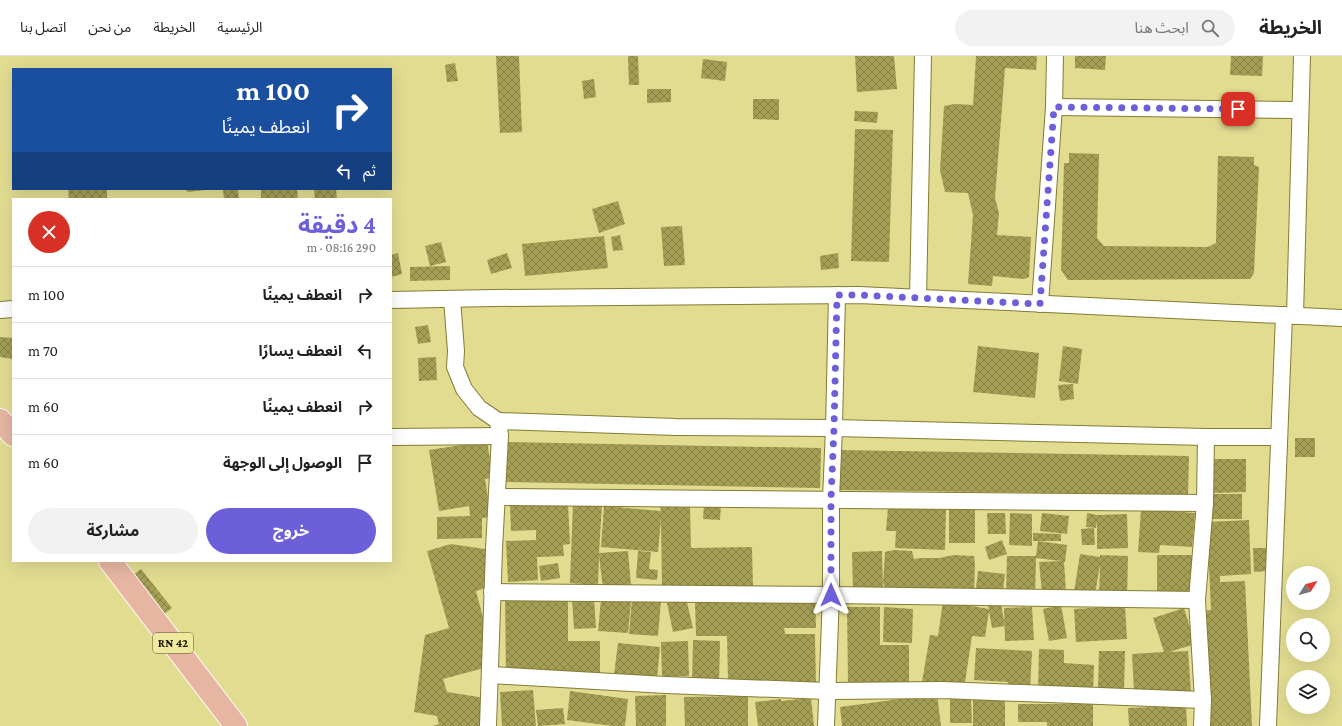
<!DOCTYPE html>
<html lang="ar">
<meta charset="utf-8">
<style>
:root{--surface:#fff;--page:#f2f2f2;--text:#222;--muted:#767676;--line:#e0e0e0;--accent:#6c5fd9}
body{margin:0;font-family:"Crimson Pro","Noto Sans Arabic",serif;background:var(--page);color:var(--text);direction:rtl;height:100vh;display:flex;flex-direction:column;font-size:15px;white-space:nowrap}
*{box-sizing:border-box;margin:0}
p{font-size:13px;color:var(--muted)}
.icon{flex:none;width:22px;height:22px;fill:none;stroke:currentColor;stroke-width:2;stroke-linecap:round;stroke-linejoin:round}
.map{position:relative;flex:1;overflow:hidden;direction:ltr}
.drawer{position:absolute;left:12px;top:142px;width:380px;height:364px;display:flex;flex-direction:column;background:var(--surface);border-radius:0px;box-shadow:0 4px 16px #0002;direction:rtl}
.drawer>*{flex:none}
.banner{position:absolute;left:12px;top:12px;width:380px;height:122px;border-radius:0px;box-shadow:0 4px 16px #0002;direction:rtl;background:#1a4fa0;color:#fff;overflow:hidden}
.needle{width:26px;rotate:53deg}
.tools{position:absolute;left:1286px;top:510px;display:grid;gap:8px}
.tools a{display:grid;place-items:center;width:44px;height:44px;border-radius:50%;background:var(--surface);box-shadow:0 4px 16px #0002;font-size:20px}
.pin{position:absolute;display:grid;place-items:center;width:34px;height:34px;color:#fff;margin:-17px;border-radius:8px;box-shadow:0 2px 6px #0006}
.me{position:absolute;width:44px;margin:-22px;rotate:0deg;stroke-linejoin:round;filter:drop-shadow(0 0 3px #0008)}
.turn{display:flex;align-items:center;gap:14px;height:84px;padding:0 16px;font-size:18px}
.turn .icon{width:52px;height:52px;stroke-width:2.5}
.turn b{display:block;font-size:28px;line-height:34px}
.then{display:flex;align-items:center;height:38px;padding:0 16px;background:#0003;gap:8px;font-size:15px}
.round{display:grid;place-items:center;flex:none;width:42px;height:42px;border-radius:21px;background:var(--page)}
.head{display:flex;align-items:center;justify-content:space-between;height:68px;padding:0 16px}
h1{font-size:24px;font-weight:700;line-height:30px;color:var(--accent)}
.action{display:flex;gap:8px;margin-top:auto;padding:8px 16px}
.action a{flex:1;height:46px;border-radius:24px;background:var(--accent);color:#fff;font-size:16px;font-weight:700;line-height:46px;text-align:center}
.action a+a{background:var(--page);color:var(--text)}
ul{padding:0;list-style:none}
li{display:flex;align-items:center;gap:12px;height:56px;padding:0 16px;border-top:1px solid var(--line)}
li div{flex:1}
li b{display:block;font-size:15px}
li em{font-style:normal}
header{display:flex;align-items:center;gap:24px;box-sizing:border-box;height:56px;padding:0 20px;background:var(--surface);border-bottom:1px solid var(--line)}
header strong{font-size:19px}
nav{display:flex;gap:22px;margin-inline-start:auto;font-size:14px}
.search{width:280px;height:36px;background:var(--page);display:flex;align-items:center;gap:10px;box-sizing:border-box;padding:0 14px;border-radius:22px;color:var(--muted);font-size:15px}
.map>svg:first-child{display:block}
.building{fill:url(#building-cross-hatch)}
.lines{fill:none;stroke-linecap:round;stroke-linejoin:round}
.minor-casing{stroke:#837c33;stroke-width:18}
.primary-casing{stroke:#fff;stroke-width:24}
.minor{stroke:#fff;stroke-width:16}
.primary{stroke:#e6b6a2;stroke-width:22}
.route{stroke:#6c5fd9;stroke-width:7;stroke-dasharray:0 12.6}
.labels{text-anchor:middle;stroke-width:3.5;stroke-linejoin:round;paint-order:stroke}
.shield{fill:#efe99e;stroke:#58552f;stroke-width:1}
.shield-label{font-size:12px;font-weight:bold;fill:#181500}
</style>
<header>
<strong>الخريطة</strong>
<div class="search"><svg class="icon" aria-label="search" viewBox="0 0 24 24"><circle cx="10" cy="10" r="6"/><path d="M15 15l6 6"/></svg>ابحث هنا</div>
<nav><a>الرئيسية</a><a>الخريطة</a><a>من نحن</a><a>اتصل بنا</a></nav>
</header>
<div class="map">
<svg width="1342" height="670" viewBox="0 0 1342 670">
<defs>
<pattern id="building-cross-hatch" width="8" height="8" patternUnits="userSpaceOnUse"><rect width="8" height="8" fill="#a59e55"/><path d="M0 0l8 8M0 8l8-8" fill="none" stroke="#858044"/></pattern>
</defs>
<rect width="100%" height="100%" fill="#e2dc91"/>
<g class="building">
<path d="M496,0H519L522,76L500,77Z"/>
<path d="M628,0H638L639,29H629Z"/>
<path d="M855,0H894L897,33L857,36Z"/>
<path d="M976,0H1037L1036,14L1005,12L995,142L999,157L997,179L1031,181L1029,221L1024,223L993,220L992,230L968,228L973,159L968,137L945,136L940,114L944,50L955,48L973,49Z"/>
<path d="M1075,0H1106L1105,14L1075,12Z"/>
<path d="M1231,0H1263L1262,20L1230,19Z"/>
<path d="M703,3L727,6L725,25L701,22Z"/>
<path d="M455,7L458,25L447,26L445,9Z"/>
<path d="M594,23L596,41L584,43L582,25Z"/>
<path d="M647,33H671V46L647,47Z"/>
<path d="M753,43H779V64L753,63Z"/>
<path d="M855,55L878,56L877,67L854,65Z"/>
<path d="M855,73L893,74L889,206L851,205Z"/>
<path d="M1069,97L1099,98L1097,182L1104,190L1208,191L1216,187L1218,100L1254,101V109L1259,111L1254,217L1250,223L1068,224L1061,214L1064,107H1069Z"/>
<path d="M68,133H107V143H69Z"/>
<path d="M186,133H206V134L187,136Z"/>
<path d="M223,133H238L239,143H224Z"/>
<path d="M261,133H297L298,143H261Z"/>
<path d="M314,133H336L337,143H315Z"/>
<path d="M618,145L625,168L599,177L592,153Z"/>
<path d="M682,170L685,209L664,210L661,171Z"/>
<path d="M620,179L623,194L613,195L611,181Z"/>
<path d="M604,180L608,212L525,220L522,188Z"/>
<path d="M441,186L446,206L430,210L425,190Z"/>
<path d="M398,197L402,218L391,221V199Z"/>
<path d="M507,197L512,212L491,218L487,204Z"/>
<path d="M838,197L839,212L821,214L820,200Z"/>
<path d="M450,210V224L410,225V211Z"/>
<path d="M428,269L431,286L418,288L415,271Z"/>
<path d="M0,281L13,282V303L0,301Z"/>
<path d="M978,290L1039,297L1035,342L973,336Z"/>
<path d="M1063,290L1082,293L1078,328L1059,325Z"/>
<path d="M436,301L437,324L419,325L418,302Z"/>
<path d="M1073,328L1074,343L1060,345L1058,329Z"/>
<rect x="1295" y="382" width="20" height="19"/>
<path d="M487,385L493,422L485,423L491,461L482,462V482L437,483V461L470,460L469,450L439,455L429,394Z"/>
<path d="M507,386L821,392L820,432L506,426Z"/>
<path d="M840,394L1189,400L1188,439L839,434Z"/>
<path d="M1214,403H1246V436L1214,437Z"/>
<rect x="1211" y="438" width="31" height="25"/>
<path d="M573,447L602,449L599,497L628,495L631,529L603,532L599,500L598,529L570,527Z"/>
<path d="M568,448L570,488L563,489L564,500L537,501L538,524L508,526L506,485L536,484V474L511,475L510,450Z"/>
<path d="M704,448L721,449L720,464L703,463Z"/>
<path d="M604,450L661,455L660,451H690L691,492L752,491L753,530L662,532L661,463L658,496L601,491Z"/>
<path d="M888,451L946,454L945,494L895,492L896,475H886Z"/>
<rect x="949" y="453" width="26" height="34"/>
<path d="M1141,453L1195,457L1192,491L1160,489L1159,497L1138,496Z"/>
<path d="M987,457H1005L1006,478H988Z"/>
<path d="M1010,457L1032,458V490L1009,489Z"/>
<path d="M1042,457L1069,460L1067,478L1040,475Z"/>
<path d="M1087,457L1097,459L1127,458L1128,492L1097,493V465L1096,472L1086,471Z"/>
<path d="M1249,464L1251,518L1220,520V526L1245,525L1252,670H1207L1201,555L1211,554L1207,466Z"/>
<path d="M1094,472L1095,489H1082L1081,473Z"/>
<path d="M1033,477L1061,478V485H1033Z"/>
<path d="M1002,484L1007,498L989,504L985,491Z"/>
<path d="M1038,485L1067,489L1065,506H1064L1066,535L1042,537L1039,506L1061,505L1036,502L1035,540L1006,539L1007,500H1036Z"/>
<path d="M451,488L492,494L486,532L476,535L488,580L484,612L443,623L447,636L485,642L481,670H433L439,668L437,660L414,656L425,579L449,572L427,495Z"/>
<path d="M1253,492H1266L1267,515L1254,516Z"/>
<path d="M894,494L912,495L914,503L921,502H939L954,499L974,500L975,508L974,539L886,536L883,527L885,496Z"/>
<path d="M638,495L651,496L649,513L658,514L657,524L636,522Z"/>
<path d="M882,495L883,536H853L852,496Z"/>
<path d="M1080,498L1100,501V499L1128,500L1127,542L1099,541L1100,508L1095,539L1074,536Z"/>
<rect x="1157" y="499" width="36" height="44"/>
<path d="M558,507L560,522L541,525L539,510Z"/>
<path d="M141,513L172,552L164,558L133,519Z"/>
<path d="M978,515L1005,518L1003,535L976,532Z"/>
<path d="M505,540H568V585H600V619L506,618Z"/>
<path d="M594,542L596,572L574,573L572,543Z"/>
<path d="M686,542L693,572L673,576L667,547Z"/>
<path d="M601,543L631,545L628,577L598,575Z"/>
<path d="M632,543L661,545L658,580L629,578Z"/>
<path d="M815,545L816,572H784L785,578H815L816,630L728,625L727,580H696L695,546Z"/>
<path d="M943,545L989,553L988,550L1001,548L1005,570L992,572L989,555L985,581L972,580L964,633L922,626L930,579L938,580Z"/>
<path d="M1061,549L1067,582L1049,585L1043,553Z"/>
<path d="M1125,550L1127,583L1076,586L1074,553Z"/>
<path d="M847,551H880V589H909V634L848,628Z"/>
<path d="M884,551L913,553L912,587L883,586Z"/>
<path d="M1032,551L1034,584L1005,585L1004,552Z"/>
<path d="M1184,552L1195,588L1169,596L1188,595L1191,636H1134L1132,598L1164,596L1153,562Z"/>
<path d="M693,584L720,585L719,628L692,627Z"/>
<path d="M688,585L689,620L662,621L661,586Z"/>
<path d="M618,587L660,591L657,623L614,619Z"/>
<path d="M976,592L1032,595L1030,636L1007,635L1008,626L974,624Z"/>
<path d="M1039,593L1064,594V607L1094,609L1093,637L1038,634Z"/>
<path d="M1099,595H1125L1124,635L1098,634Z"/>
<path d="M533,634L536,670H502L500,636Z"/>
<path d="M570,635L628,643L625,670H613L567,664Z"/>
<path d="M937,638L941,670H842L840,651Z"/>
<path d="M666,639V670H636L635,640Z"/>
<path d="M748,640V670H685L684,641Z"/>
<path d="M811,642L814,670H758L755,646L781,643V645Z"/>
<path d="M971,642L972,667H950V643Z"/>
<rect x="973" y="644" width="32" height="26"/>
<path d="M1018,648H1093V670H1047V666H1018Z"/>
<path d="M1186,650L1187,670H1129L1128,652Z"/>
<path d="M563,652L565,668L538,670L536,654Z"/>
</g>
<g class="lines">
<g class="minor-casing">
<g id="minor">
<path d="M1054,51L1300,54"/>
<path d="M918,242L923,0"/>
<path d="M452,243L456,295L455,311L464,333L479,352L498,365L500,380L494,493L488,670"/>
<path d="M391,244L494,242L859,239L1342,262"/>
<path d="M1040,248L1054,51L1055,0"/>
<path d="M0,254L13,253"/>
<path d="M1295,260L1302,0"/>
<path d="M498,365L676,371L834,372L1206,381H1279"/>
<path d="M391,381L500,380"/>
<path d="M498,441L1205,447"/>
<path d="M492,536L831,539L1197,544"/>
<path d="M490,619L666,629L827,635L943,634L1203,644"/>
<path d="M826,670L831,539V443L834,372L837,239"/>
<path d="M1202,670L1203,644L1197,544L1205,447L1206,381"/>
<path d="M1268,670L1284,259"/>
</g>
</g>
<g class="primary-casing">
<g id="primary">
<path d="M0,364L13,379"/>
<path d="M110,505L236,670"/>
</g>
</g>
<use href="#minor" class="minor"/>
<use href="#primary" class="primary"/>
</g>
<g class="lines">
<path class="route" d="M831,539V443L834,372L837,239H859L1040,248L1054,51L1238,53"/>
</g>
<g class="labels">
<rect class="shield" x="153" y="577" width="40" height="20" rx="3"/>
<g class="shield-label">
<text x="173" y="591">RN 42</text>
</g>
</g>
</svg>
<div class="tools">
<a><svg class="needle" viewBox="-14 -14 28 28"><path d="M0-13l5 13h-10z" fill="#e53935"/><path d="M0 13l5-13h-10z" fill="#767676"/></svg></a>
<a><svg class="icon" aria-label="search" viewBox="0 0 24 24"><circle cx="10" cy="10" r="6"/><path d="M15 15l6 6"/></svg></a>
<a><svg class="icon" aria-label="layers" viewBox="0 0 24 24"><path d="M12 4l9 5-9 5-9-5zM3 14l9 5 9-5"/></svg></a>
</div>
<div class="pin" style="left:1238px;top:53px;background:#d93025"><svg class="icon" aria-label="arrive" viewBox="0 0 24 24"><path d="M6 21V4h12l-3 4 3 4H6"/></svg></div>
<svg class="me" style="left:831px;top:539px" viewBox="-20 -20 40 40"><path d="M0-17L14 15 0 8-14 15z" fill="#6c5fd9" stroke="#fff" stroke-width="4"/></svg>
<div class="banner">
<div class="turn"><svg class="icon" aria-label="right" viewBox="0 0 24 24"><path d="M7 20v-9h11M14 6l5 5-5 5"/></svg><div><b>100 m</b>انعطف يمينًا</div></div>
<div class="then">ثم<svg class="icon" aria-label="left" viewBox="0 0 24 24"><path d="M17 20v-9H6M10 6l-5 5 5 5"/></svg></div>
</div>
<section class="drawer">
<div class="head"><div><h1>4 دقيقة</h1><p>290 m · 08:16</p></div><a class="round" style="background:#d93025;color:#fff"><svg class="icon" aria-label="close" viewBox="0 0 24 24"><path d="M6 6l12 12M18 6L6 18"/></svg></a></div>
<ul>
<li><svg class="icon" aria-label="right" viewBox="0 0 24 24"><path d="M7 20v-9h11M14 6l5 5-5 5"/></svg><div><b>انعطف يمينًا</b></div><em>100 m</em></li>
<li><svg class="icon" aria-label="left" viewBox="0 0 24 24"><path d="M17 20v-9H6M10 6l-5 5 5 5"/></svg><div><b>انعطف يسارًا</b></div><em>70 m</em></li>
<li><svg class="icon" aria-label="right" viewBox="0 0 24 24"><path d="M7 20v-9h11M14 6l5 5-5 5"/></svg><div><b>انعطف يمينًا</b></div><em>60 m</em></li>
<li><svg class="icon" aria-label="arrive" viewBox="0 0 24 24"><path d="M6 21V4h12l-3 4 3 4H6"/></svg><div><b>الوصول إلى الوجهة</b></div><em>60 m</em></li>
</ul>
<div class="action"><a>خروج</a><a>مشاركة</a></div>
</section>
</div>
